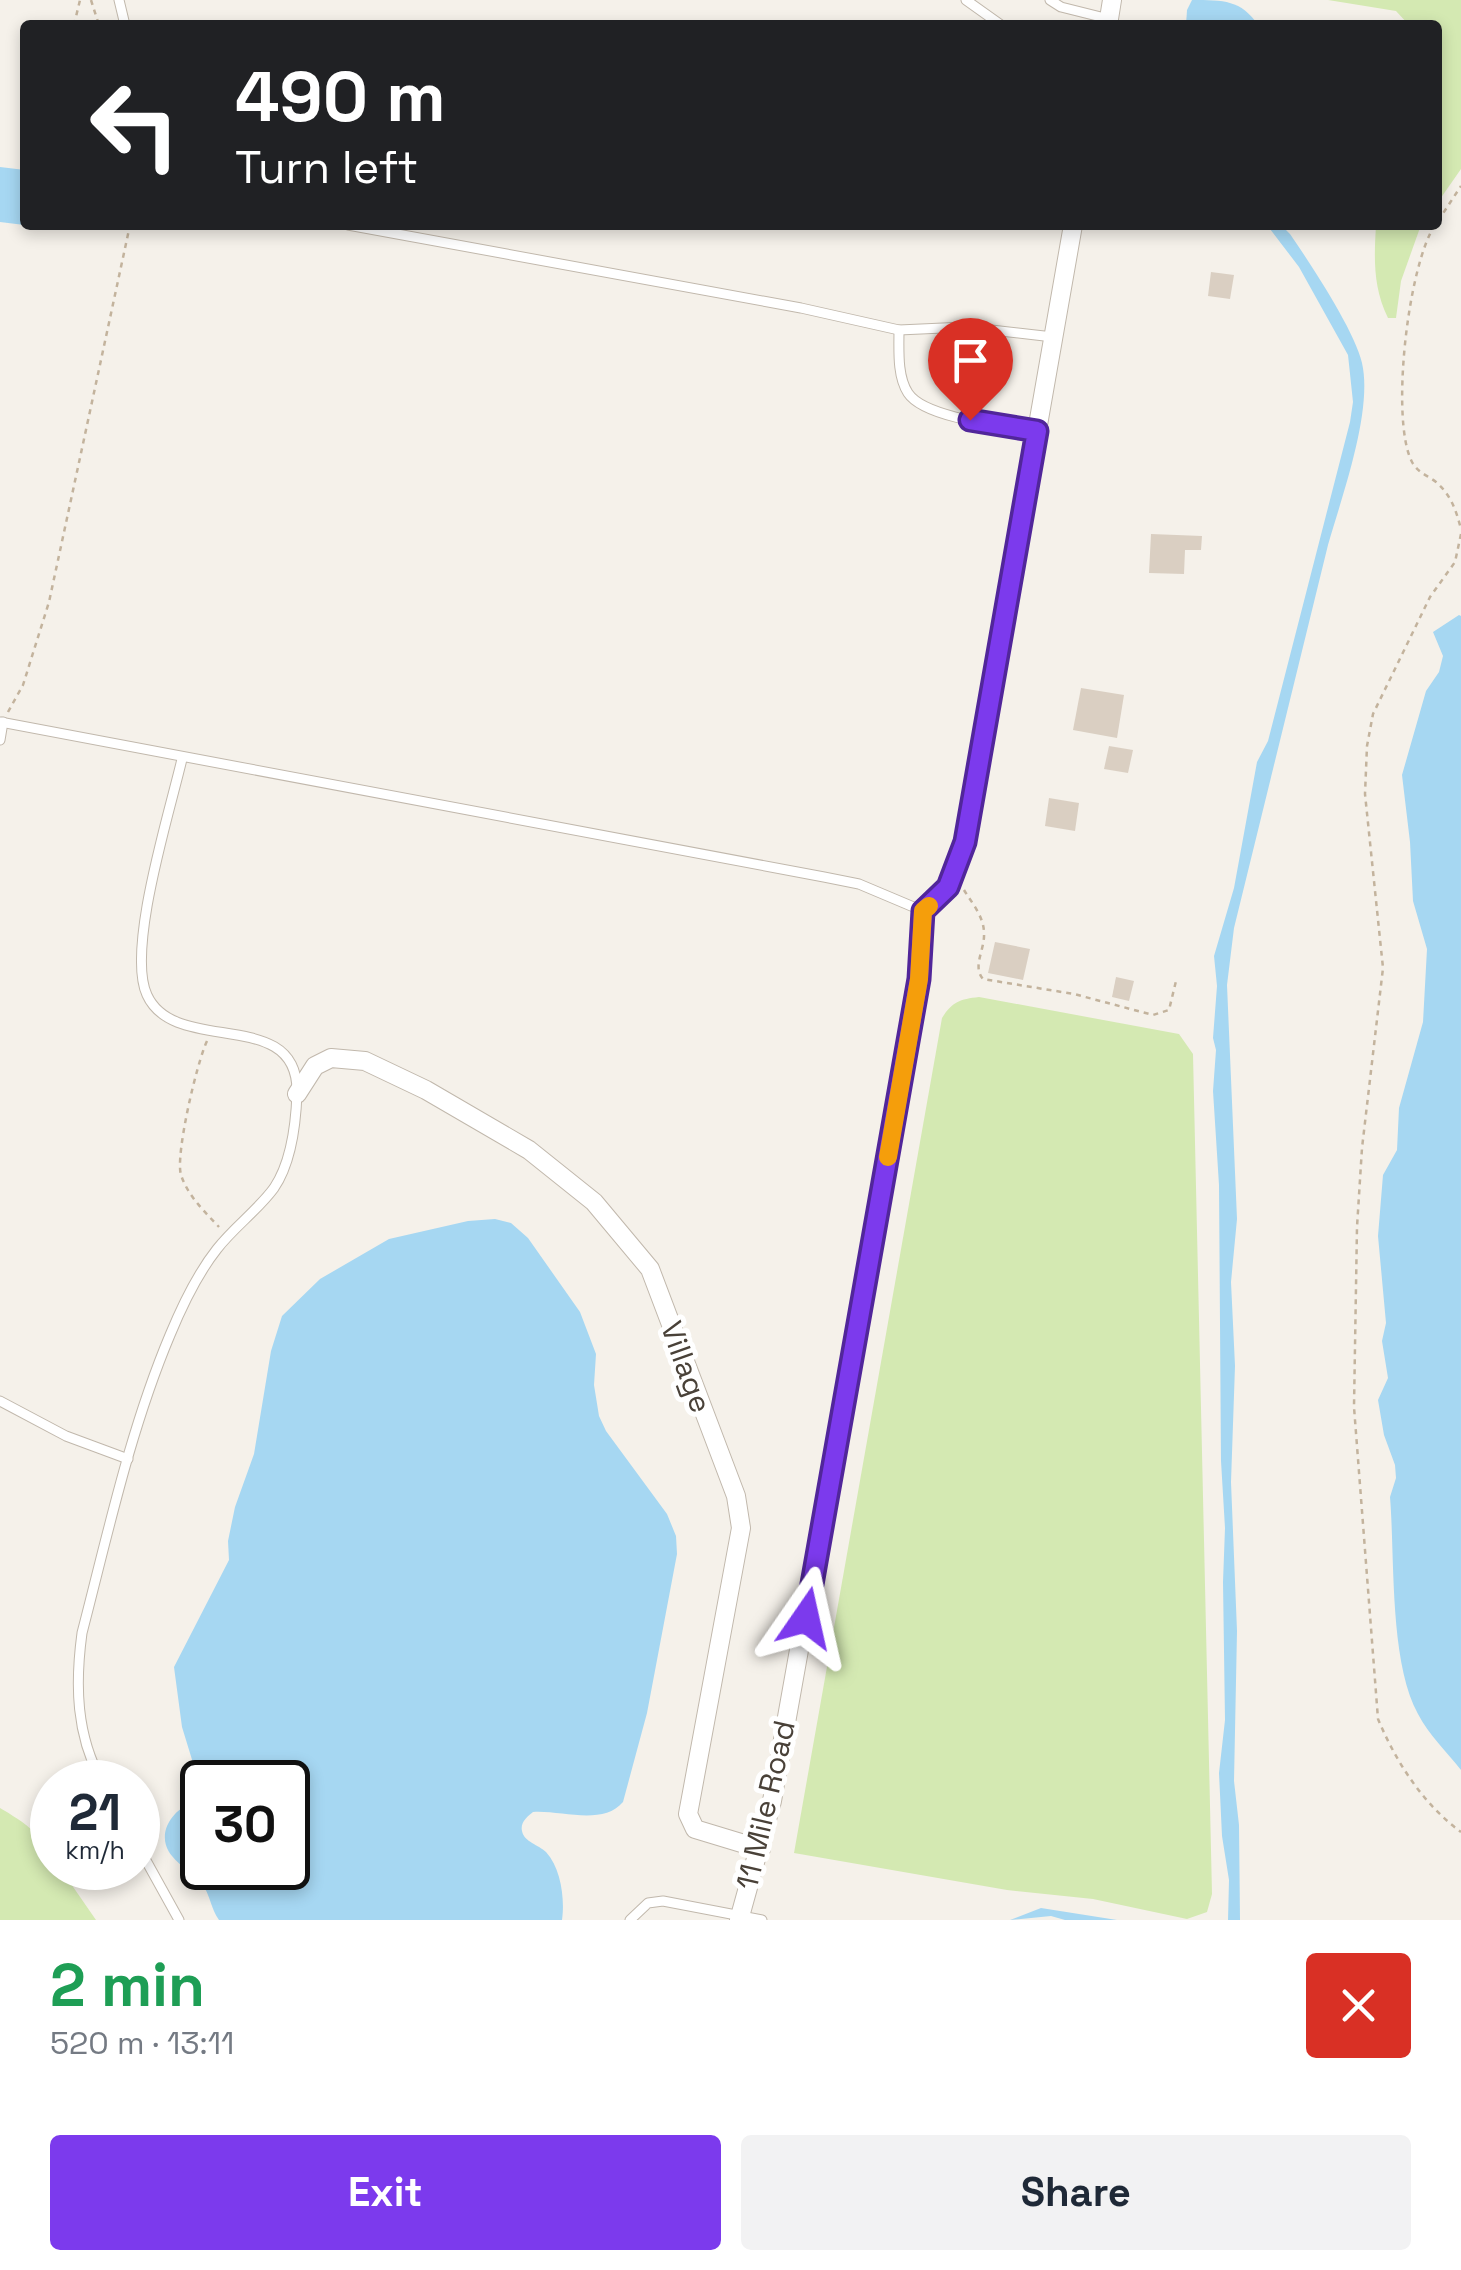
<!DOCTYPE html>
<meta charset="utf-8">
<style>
:root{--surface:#fff;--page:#f2f2f3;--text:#1f2937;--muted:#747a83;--accent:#7c3aed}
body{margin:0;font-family:"Space Grotesk",sans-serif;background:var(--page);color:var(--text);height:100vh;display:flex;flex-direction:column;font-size:38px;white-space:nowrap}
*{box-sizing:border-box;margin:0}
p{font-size:32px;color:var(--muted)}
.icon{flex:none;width:55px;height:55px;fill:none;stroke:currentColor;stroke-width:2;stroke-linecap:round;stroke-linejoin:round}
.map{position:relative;height:1920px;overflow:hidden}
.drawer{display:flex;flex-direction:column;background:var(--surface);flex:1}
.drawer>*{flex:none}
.hud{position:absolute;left:20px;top:20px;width:1422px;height:210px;border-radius:10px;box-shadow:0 5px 15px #0003;background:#202124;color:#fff;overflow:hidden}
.speed{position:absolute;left:30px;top:1760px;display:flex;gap:20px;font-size:50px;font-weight:700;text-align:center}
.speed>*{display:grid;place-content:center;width:130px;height:130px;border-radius:50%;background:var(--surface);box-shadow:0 5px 15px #0003;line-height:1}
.speed small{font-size:25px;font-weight:400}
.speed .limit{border:5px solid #111;border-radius:15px;background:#fff;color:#111}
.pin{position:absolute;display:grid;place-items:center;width:85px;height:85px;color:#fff;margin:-102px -42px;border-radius:50% 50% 50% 0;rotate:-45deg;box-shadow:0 0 10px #0007}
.pin .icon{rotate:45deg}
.me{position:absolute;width:110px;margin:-55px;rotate:11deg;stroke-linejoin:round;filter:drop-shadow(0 0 8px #0008)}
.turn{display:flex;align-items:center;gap:35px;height:210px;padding:0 50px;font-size:45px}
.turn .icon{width:130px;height:130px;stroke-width:2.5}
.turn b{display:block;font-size:70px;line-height:85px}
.round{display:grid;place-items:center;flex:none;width:105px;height:105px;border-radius:10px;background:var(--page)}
.headline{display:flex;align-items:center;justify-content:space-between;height:170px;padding:0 50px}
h1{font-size:60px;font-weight:600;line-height:75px;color:#1e9e55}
.primary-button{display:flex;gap:20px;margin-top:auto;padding:20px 50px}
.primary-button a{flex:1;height:115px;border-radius:10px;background:var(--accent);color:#fff;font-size:40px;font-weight:600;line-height:115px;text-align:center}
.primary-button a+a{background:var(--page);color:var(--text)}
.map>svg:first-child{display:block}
.green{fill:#d4e9b2}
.water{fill:#a6d7f2;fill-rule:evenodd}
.building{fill:#dacfc2}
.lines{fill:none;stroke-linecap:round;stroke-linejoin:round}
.service-casing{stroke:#c1b8ac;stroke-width:11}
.minor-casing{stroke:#c1b8ac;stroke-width:20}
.path{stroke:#c3b39d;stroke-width:2.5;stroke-dasharray:5 5;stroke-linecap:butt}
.service{stroke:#fff;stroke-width:9}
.minor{stroke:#fff;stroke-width:18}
.route-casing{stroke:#51269a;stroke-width:25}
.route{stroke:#7c3aed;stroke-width:18}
.slow{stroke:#f59e0b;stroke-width:18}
.labels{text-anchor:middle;stroke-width:10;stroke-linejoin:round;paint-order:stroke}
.street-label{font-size:30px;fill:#494138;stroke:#fff}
</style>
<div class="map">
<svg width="1461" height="1920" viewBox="0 0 1461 1920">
<rect width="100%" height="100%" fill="#f5f1ea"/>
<g class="green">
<path d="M1328,0H1461V169L1438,202V25H1409L1396,11Z"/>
<path d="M1376,225H1421L1401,281L1396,318H1388C1373,287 1374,259 1376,225Z"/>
<path d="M979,997L1179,1034L1193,1054L1212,1894L1207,1912L1187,1919L1093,1899L1007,1890L794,1853L942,1018C952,1002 960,999 979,997Z"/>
<path d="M0,1808C22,1821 52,1839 52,1868H60L96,1920H0Z"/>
</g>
<g class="water">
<path d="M1192,0C1224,0 1241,0 1258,25H1186L1187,10Z"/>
<path d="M0,167L25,170V225H89L65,230L0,222Z"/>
<path d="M1267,225H1281L1290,234C1310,263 1355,331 1362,363C1373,411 1342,496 1328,545L1234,928L1227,985L1237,1219L1231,1282L1235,1366L1231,1482L1237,1631L1234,1781L1239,1825L1240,1920H1228L1229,1880L1222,1836L1219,1773L1225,1720L1223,1582L1225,1528L1221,1461L1219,1185L1213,1091L1216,1050L1213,1038L1217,986L1214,956L1234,888L1257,762L1268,741L1350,422L1353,402L1348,355L1299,267Z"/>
<path d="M1459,615L1461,616V1770C1446,1751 1429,1735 1418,1714C1389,1661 1395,1558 1390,1497L1396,1478L1395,1465L1384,1435L1378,1400L1388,1378L1382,1341L1386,1323L1378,1236L1383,1175L1397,1150L1399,1108L1423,1022L1427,949L1413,901L1410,842L1402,775L1426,691L1439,672L1443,656L1433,632Z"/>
<path d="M495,1219L511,1223L528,1238L580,1312L596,1354L594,1385L599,1416L606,1431L667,1514L676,1536L677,1554L647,1713L623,1802C603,1826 561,1810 533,1812C528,1816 520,1822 522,1831C524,1842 539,1845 546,1852C561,1868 565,1899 562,1920H219C211,1909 210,1894 202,1884C193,1874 181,1867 172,1856C154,1834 173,1808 196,1801L201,1789L182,1727L174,1667L229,1560L228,1541L235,1507L254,1454L271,1351L282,1316L320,1279L389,1239L468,1221ZM202,1782H288V1868H202Z"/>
<path d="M1041,1908L1117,1920H1065L1051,1916L1010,1920Z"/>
</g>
<g class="building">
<path d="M1211,272L1234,275L1230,299L1208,296Z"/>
<path d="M1151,534L1202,536L1201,550H1185L1184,574L1149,573Z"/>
<path d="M1081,688L1124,695L1117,738L1073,730Z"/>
<path d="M1109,746L1133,750L1128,773L1104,769Z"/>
<path d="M1049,798L1079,803L1075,831L1045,826Z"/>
<path d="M995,942L1030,949L1023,980L988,973Z"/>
<path d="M1116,977L1134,981L1129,1001L1112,997Z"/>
</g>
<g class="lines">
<g class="service-casing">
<g id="service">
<path d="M119,0L125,25"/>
<path d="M966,0L1001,25"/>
<path d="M1050,0L1061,7L1109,19"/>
<path d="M348,225L801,308L899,330L965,327L1053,337"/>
<path d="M899,330C899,350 897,376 908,393C925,419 1007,426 1037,431"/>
<path d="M0,722L824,877L859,884L923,911"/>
<path d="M0,740L3,722"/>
<path d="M0,1401L66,1436L128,1459"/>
<path d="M102,1782C76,1735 75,1685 82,1633C108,1533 130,1430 170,1335C182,1306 198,1273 217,1249C234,1227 258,1210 274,1188C291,1163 296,1122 297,1093C299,1005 175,1057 147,995C126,950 170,811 182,759"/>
<path d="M138,1846L179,1920"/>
<path d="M630,1920L648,1903L663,1901L762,1920"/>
</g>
</g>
<g class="minor-casing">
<g id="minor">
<path d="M1108,25L1112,0"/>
<path d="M297,1094L315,1066L331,1058L365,1061L426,1090L529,1150L594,1202L650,1269L736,1496L741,1528L688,1814L695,1829L761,1849"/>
<path d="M739,1920L772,1801L919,979L923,911L947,887L965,842L1073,225"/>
</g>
</g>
<g class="path">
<path d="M91,0L99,25"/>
<path d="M74,25L80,0"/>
<path d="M1438,221L1461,186"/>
<path d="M1435,225C1408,265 1390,420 1412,462C1418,473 1427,475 1436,482C1451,495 1456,510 1461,529"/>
<path d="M1461,534L1455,562L1430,597L1373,714L1367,746L1365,794L1383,968L1362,1148L1357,1227L1354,1407L1378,1719C1396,1762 1423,1804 1461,1832"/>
<path d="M8,712L23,685L49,602L130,225"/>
<path d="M964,890C972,903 984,917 984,933C985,950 972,966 983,979L1074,994L1153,1015L1169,1010L1176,981"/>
<path d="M207,1041C197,1062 175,1155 181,1175C188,1196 204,1211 219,1227"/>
</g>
<use href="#service" class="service"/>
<use href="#minor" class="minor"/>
</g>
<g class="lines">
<g class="route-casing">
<path id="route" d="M806,1618L919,979L923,911L948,887L965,842L1037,431L970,420"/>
</g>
<use href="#route" class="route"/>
<path class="slow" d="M888,1157L919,979L923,911L929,906"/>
</g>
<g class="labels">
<g class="street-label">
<text transform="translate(686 1367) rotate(70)" y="10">Village</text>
<text transform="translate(766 1805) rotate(-77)" y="10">11 Mile Road</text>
</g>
</g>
</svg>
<div class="speed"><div>21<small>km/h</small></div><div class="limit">30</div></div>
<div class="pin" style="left:970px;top:420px;background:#d93025"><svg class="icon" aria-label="arrive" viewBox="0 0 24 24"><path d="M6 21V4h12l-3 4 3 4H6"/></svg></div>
<svg class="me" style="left:806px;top:1618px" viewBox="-20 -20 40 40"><path d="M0-17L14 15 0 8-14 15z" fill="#7c3aed" stroke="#fff" stroke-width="4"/></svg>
<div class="hud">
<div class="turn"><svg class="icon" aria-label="left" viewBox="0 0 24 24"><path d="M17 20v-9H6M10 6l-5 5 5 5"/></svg><div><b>490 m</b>Turn left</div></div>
</div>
</div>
<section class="drawer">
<div class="headline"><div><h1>2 min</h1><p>520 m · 13:11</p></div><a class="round" style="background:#d93025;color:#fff"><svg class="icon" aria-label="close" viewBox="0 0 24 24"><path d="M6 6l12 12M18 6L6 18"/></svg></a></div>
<div class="primary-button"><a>Exit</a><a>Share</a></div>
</section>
